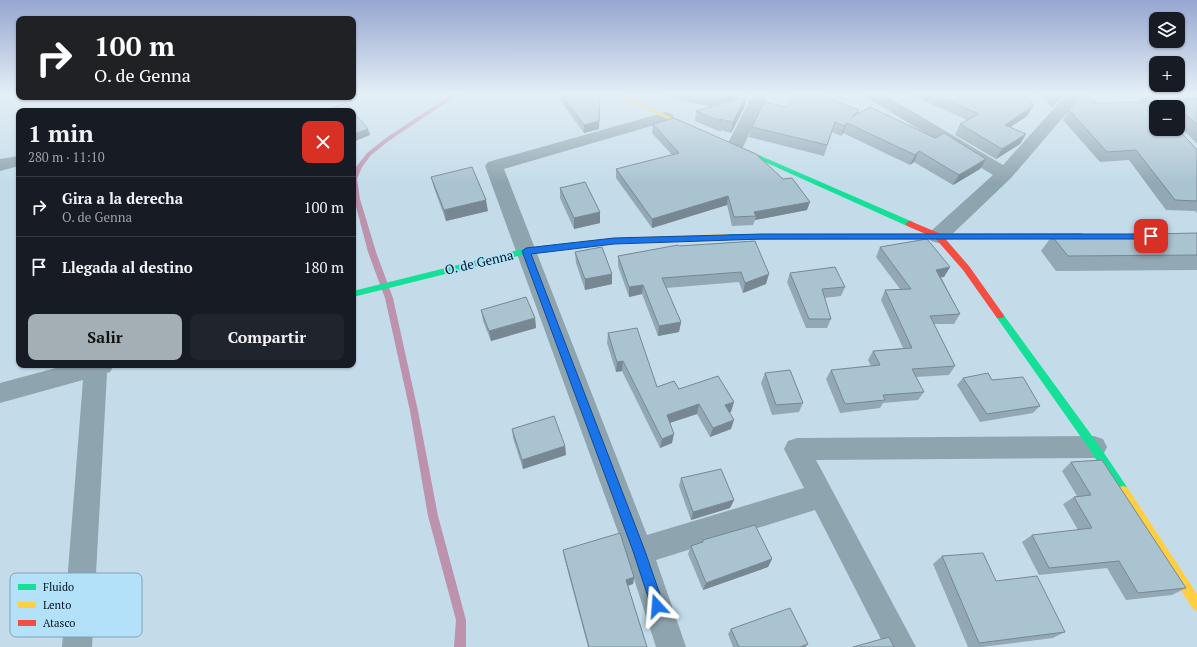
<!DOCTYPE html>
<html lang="es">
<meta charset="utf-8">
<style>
:root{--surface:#171b24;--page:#20242c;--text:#f1f3f6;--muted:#9ea1a6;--line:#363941;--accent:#a4aeb5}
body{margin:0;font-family:"PT Serif",serif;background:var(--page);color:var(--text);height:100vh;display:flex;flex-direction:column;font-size:15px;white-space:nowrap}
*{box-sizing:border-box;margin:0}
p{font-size:13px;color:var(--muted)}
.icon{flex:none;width:22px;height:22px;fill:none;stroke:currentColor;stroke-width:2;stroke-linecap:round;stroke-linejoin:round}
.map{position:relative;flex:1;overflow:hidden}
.side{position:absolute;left:16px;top:108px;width:340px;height:260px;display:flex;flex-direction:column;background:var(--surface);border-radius:8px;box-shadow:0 1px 3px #0004}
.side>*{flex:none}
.banner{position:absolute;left:16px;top:16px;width:340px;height:84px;border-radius:8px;box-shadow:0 1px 3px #0004;background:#202124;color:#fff;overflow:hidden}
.buttons{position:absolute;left:1149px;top:12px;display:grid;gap:8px}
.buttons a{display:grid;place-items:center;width:36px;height:36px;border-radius:8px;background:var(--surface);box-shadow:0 1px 3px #0004;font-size:20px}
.pin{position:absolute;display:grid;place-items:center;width:34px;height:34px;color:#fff;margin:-17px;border-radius:8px;box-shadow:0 2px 6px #0006}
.me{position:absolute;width:44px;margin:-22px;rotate:341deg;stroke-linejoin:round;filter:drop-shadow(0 0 3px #0008)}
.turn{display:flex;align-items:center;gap:14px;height:84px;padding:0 12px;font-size:18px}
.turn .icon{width:52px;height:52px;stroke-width:2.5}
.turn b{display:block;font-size:28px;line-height:34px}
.round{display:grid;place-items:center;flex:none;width:42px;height:42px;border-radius:8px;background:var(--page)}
.summary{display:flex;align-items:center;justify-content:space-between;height:68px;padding:0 12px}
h1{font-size:24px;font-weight:700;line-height:30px}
.button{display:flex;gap:8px;margin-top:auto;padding:8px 12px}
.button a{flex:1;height:46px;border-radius:8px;background:var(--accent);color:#111;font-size:16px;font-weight:700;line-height:46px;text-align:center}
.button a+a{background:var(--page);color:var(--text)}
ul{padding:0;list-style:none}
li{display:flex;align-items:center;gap:12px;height:60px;padding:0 12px;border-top:1px solid var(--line)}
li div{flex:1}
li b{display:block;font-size:15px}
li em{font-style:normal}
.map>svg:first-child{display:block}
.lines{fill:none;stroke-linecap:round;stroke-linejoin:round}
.stream{fill:#bc92ac;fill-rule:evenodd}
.street{fill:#8ea4ae;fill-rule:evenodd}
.fast{fill:#16e098;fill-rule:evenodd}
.slow{fill:#ffcf43;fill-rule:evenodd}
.jam{fill:#f24e42;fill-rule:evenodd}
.wall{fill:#92a8b4}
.shaded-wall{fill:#778892}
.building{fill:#aac3d1;stroke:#778892}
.route{fill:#1a73e8;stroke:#114b97}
.labels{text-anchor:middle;stroke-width:3.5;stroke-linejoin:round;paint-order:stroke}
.street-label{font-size:13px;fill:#00121d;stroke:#b4e1fa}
.key{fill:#b4e1fa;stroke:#7ea3b8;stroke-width:1}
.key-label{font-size:11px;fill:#00121d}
</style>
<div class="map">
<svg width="1197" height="647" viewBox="0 0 1197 647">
<rect width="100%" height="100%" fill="#c4dcea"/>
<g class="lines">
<path class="stream" d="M452,94H459L390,140L371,155L362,167L357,179L360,199L376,252L393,298L418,411L438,516L466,620V647H454L456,620L428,516L410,411L385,298L368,252L353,195V174L356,167L367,153L386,138Z"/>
<g class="street">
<path d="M753,94H769L741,151L735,152L729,151L726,147Z"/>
<path d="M864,94H883L1003,165L1067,94H1083L1011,178L945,241L938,243L931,241L928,236L931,231L993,175L866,97Z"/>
<path d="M1148,97H1197V107H1148L1142,105L1140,102L1142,99Z"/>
<path d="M666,112L672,114L674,117L672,120L504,169L647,535L804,488L784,449L788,441L797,438L1094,436L1103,439L1107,447L1103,455L1094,458L816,460L916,647H885L815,510L656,560L686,647H656L625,551L485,166L488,162Z"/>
<path d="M19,156V166L0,171V159Z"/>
<path d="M67,365H114L110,372L107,373L92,647H62L83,380L0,403V383Z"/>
</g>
<g class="fast">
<path d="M731,143L913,222L914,224L913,226H907L729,146V144Z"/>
<path d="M1082,233L1086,236L1082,239L728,240L724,237L728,234Z"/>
<path d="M575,242L579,245L578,247L526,254L353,297V291L526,248Z"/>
<path d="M1000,313L1003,314L1098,444L1127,487L1128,491L1127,495L1123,496L1119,495L1090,450L997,318L996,316L997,314Z"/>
</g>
<g class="slow">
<path d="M612,94H620L701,131L698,133L696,132Z"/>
<path d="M728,234L732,237L728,240L613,244L575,248L571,245L575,242L613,238Z"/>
<path d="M1123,486L1127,487L1197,594V611L1193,609L1119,495L1118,491L1119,487Z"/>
</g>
<path class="jam" d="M910,221L941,234L969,266L1003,314L1004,316L1003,318H997L963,270L935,238L907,226L906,224L907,222Z"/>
</g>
<g class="wall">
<path d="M560,94H600L599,129L584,133L560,100Z"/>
<path d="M668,94H740L731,101L746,97L744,108L731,133L721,130V132L695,121L696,111L710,107L668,97Z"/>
<path d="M905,94H1026L1027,116L1010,127L1026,134L1020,144L996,159L955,135L960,124L967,120L920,99Z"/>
<path d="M1040,94H1064L1061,98L1052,108Z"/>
<path d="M1188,100H1197V144L1179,125L1178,126V107H1156L1197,150V213L1195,211L1166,210L1129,160L1100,162L1063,120L1069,110L1098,103L1188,101Z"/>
<path d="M786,107L859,110L858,114L980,169L953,185L914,162L910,165L843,133L841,136L832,132L824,156L749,137L752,127Z"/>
<path d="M653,124L807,210L755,220L753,225L732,226L727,205L652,228L616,178V169L672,155L652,133Z"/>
<path d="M431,177L488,211L446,221L434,188Z"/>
<path d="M560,188L600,223L574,229L560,198Z"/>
<path d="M1197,233V270L1056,271L1041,251L1052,236Z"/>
<path d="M755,241L766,284L743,293L739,282L666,288L681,322L679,332L658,336L642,294L629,297L618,266V256L679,246Z"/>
<path d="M880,247L950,267L944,277H941L960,314L954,324H934L955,366L949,375L916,377L924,392L918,400L883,403L880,408L840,413L826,379L831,370L871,366L868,360L873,351L903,348L881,300L885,290L900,289L876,257Z"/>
<path d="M575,252L612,284L585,290L576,263Z"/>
<path d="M790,273L845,287L841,296L824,298L831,319L827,328H806L787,282Z"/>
<path d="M481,310L535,318L536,328L491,341L483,321Z"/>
<path d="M608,333L657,387L679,389L731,412L729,413L731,429L710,437L697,414L670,423L672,443L660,448L622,371L616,372L607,343Z"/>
<path d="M765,373L803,403L799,412L772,415L761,383Z"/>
<path d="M963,378L1040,406L1033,413L980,422L957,385Z"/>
<path d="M512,429L565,446L566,455L523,469L513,438Z"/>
<path d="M1071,462L1186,588L1172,595L1126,600L1107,568L1039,575L1022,542L1032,535L1078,530L1063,504L1074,497L1077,496L1062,471Z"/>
<path d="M681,478L734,500L730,508L691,520L679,486Z"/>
<path d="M703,540L772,559L768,567L703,590L688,554L691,546L702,543Z"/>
<path d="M563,550L634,577L633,584L628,586L647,647H588L564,557Z"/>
<path d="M942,556L996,581L1065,632L1053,638L982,647H968L933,564Z"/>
<path d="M731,629L808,644L805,647H733L728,634Z"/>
</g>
<g class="shaded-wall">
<path d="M729,94H740L721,110L723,99Z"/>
<path d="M1062,94H1064L1061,98L1052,108L1059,97Z"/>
<path d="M746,97L744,108L731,133L733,122Z"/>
<path d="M600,100L599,129L584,133V125Z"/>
<path d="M1033,106L1027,116L999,135L1005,125Z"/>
<path d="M847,123L843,133L841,136L844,126Z"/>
<path d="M368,129L370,135L353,142V134Z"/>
<path d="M1026,134L1020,144L996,159L1002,149Z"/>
<path d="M919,151L914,162L910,165L915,155Z"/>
<path d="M986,159L980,169L953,185L959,175Z"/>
<path d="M728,196L727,205L652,228V219Z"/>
<path d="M486,200L488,211L446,221L444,210Z"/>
<path d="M810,202L807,210L755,220L756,216L754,212Z"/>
<path d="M600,212V223L574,229V218Z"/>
<path d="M950,267L944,277L931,279L936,270Z"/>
<path d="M612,274V284L585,290V279Z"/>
<path d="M769,274L766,284L743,293L745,283Z"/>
<path d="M643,285L642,294L629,297V287Z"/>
<path d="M535,318L536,328L491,341L489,331Z"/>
<path d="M681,322L679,332L658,336L659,326Z"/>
<path d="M623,361L622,371L616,372L617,362Z"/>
<path d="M734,402L731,412L722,415L725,405Z"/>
<path d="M699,404L697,414L666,424L667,415Z"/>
<path d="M734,420L731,429L710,437L713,428Z"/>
<path d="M674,434L672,443L660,448L662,439Z"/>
<path d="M565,446L566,455L523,469L522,460Z"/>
<path d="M734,500L730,508L691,520L693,512Z"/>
<path d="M772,559L768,567L703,590L706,583Z"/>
<path d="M634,577L633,584L626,586V580Z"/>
<path d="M808,644L805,647H800Z"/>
</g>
<g class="building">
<path d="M561,94H600L599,121L584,125Z"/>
<path d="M701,94H729L723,99Z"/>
<path d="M799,94H816L859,110L852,117L870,107L935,138L944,133L986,159L959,175L919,151L915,155L847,123L844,126L835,122L827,145L752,127L764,102L786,107Z"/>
<path d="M934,94H1026L1033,106L1005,125L1026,134L1002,149L960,124L979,114Z"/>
<path d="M1056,94H1062L1059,97Z"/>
<path d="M1082,95L1098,103L1189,101L1188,100H1197V125L1187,115H1185L1184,118H1178V107H1156V129H1178L1197,150V201L1175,200L1136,150L1107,152L1069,110Z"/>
<path d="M746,97L733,122L719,119L722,122L696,111Z"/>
<path d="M346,103L368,129L353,134V111H323Z"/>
<path d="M674,118L756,154L783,179L792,178L810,202L754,212L756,216L734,217L728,196L652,219L616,169L679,153L653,124Z"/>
<path d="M472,167L486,200L444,210L431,177Z"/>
<path d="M585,182L600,212L574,218L560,188Z"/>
<path d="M1197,233V255L1068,256L1052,236Z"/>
<path d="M927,239L950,267L936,270L960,314L930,316L955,366L912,369L924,392L883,395L885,400L845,404L831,370L880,365L873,351L912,348L885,290L911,289L880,247Z"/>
<path d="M755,241L769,274L745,283L741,272L662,278L681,322L659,326L643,285L629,287L618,256L678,245L679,246Z"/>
<path d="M602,247L612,274L585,279L575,252Z"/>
<path d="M835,267L845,287L822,289L831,319H809L790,273Z"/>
<path d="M526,297L535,318L489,331L481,310Z"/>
<path d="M637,328L657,387L674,381L679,389L718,376L734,402L725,405L734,420L713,428L699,404L667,415L674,434L662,439L623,361L617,362L608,333Z"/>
<path d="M790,370L803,403L776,405L765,373Z"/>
<path d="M988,373L992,380L1023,377L1040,406L987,414L963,378Z"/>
<path d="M554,416L565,446L522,460L512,429Z"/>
<path d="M1102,460L1186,588L1138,593L1119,561L1049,568L1032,535L1092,528L1074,497L1091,495L1071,462Z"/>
<path d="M721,469L734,500L693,512L681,478Z"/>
<path d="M755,525L772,559L706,583L691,546L703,542V540Z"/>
<path d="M620,533L634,577L626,580L647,647H589L563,550Z"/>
<path d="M983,553L996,581L1037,576L1065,632L979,643L942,556Z"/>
<path d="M790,608L808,644L800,647H739L731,629Z"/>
<path d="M889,637L894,647H853Z"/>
</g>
<linearGradient id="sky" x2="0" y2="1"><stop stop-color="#96a6d0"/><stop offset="0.51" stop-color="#e4eff6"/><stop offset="1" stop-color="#e4eff6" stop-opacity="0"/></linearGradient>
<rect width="1197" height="184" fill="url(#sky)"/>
<path class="route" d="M762,234H1151L1155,236L1151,239H762L614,244L531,254L645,551L664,606L662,610L657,612L653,610L651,606L633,551L522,251L526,248L614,238Z"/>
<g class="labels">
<g class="street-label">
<text transform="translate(479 262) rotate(-13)" y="5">O. de Genna</text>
</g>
</g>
<rect x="10" y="573" width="132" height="64" rx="6" class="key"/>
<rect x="18" y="584" width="18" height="6" fill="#16e098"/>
<rect x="18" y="602" width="18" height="6" fill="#ffcf43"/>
<rect x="18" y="620" width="18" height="6" fill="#f24e42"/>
<g class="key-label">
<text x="43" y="591">Fluido</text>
<text x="43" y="609">Lento</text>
<text x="43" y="627">Atasco</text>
</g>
</svg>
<div class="buttons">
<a><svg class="icon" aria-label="layers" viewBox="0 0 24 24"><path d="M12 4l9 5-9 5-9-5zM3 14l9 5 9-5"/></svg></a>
<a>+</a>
<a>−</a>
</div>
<div class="pin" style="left:1151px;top:236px;background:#d93025"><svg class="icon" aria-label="arrive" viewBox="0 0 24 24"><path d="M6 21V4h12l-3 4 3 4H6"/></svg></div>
<svg class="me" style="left:657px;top:606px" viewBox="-20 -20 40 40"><path d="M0-17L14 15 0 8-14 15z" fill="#1a73e8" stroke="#fff" stroke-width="4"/></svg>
<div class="banner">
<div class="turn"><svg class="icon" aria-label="right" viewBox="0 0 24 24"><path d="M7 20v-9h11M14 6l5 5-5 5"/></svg><div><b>100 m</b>O. de Genna</div></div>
</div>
<section class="side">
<div class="summary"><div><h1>1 min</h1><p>280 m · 11:10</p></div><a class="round" style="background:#d93025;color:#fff"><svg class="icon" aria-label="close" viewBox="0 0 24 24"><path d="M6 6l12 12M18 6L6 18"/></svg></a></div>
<ul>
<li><svg class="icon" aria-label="right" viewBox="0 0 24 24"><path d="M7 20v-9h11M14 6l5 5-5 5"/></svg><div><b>Gira a la derecha</b><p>O. de Genna</p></div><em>100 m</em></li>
<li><svg class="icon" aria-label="arrive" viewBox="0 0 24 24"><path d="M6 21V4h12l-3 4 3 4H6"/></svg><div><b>Llegada al destino</b></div><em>180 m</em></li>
</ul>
<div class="button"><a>Salir</a><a>Compartir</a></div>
</section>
</div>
